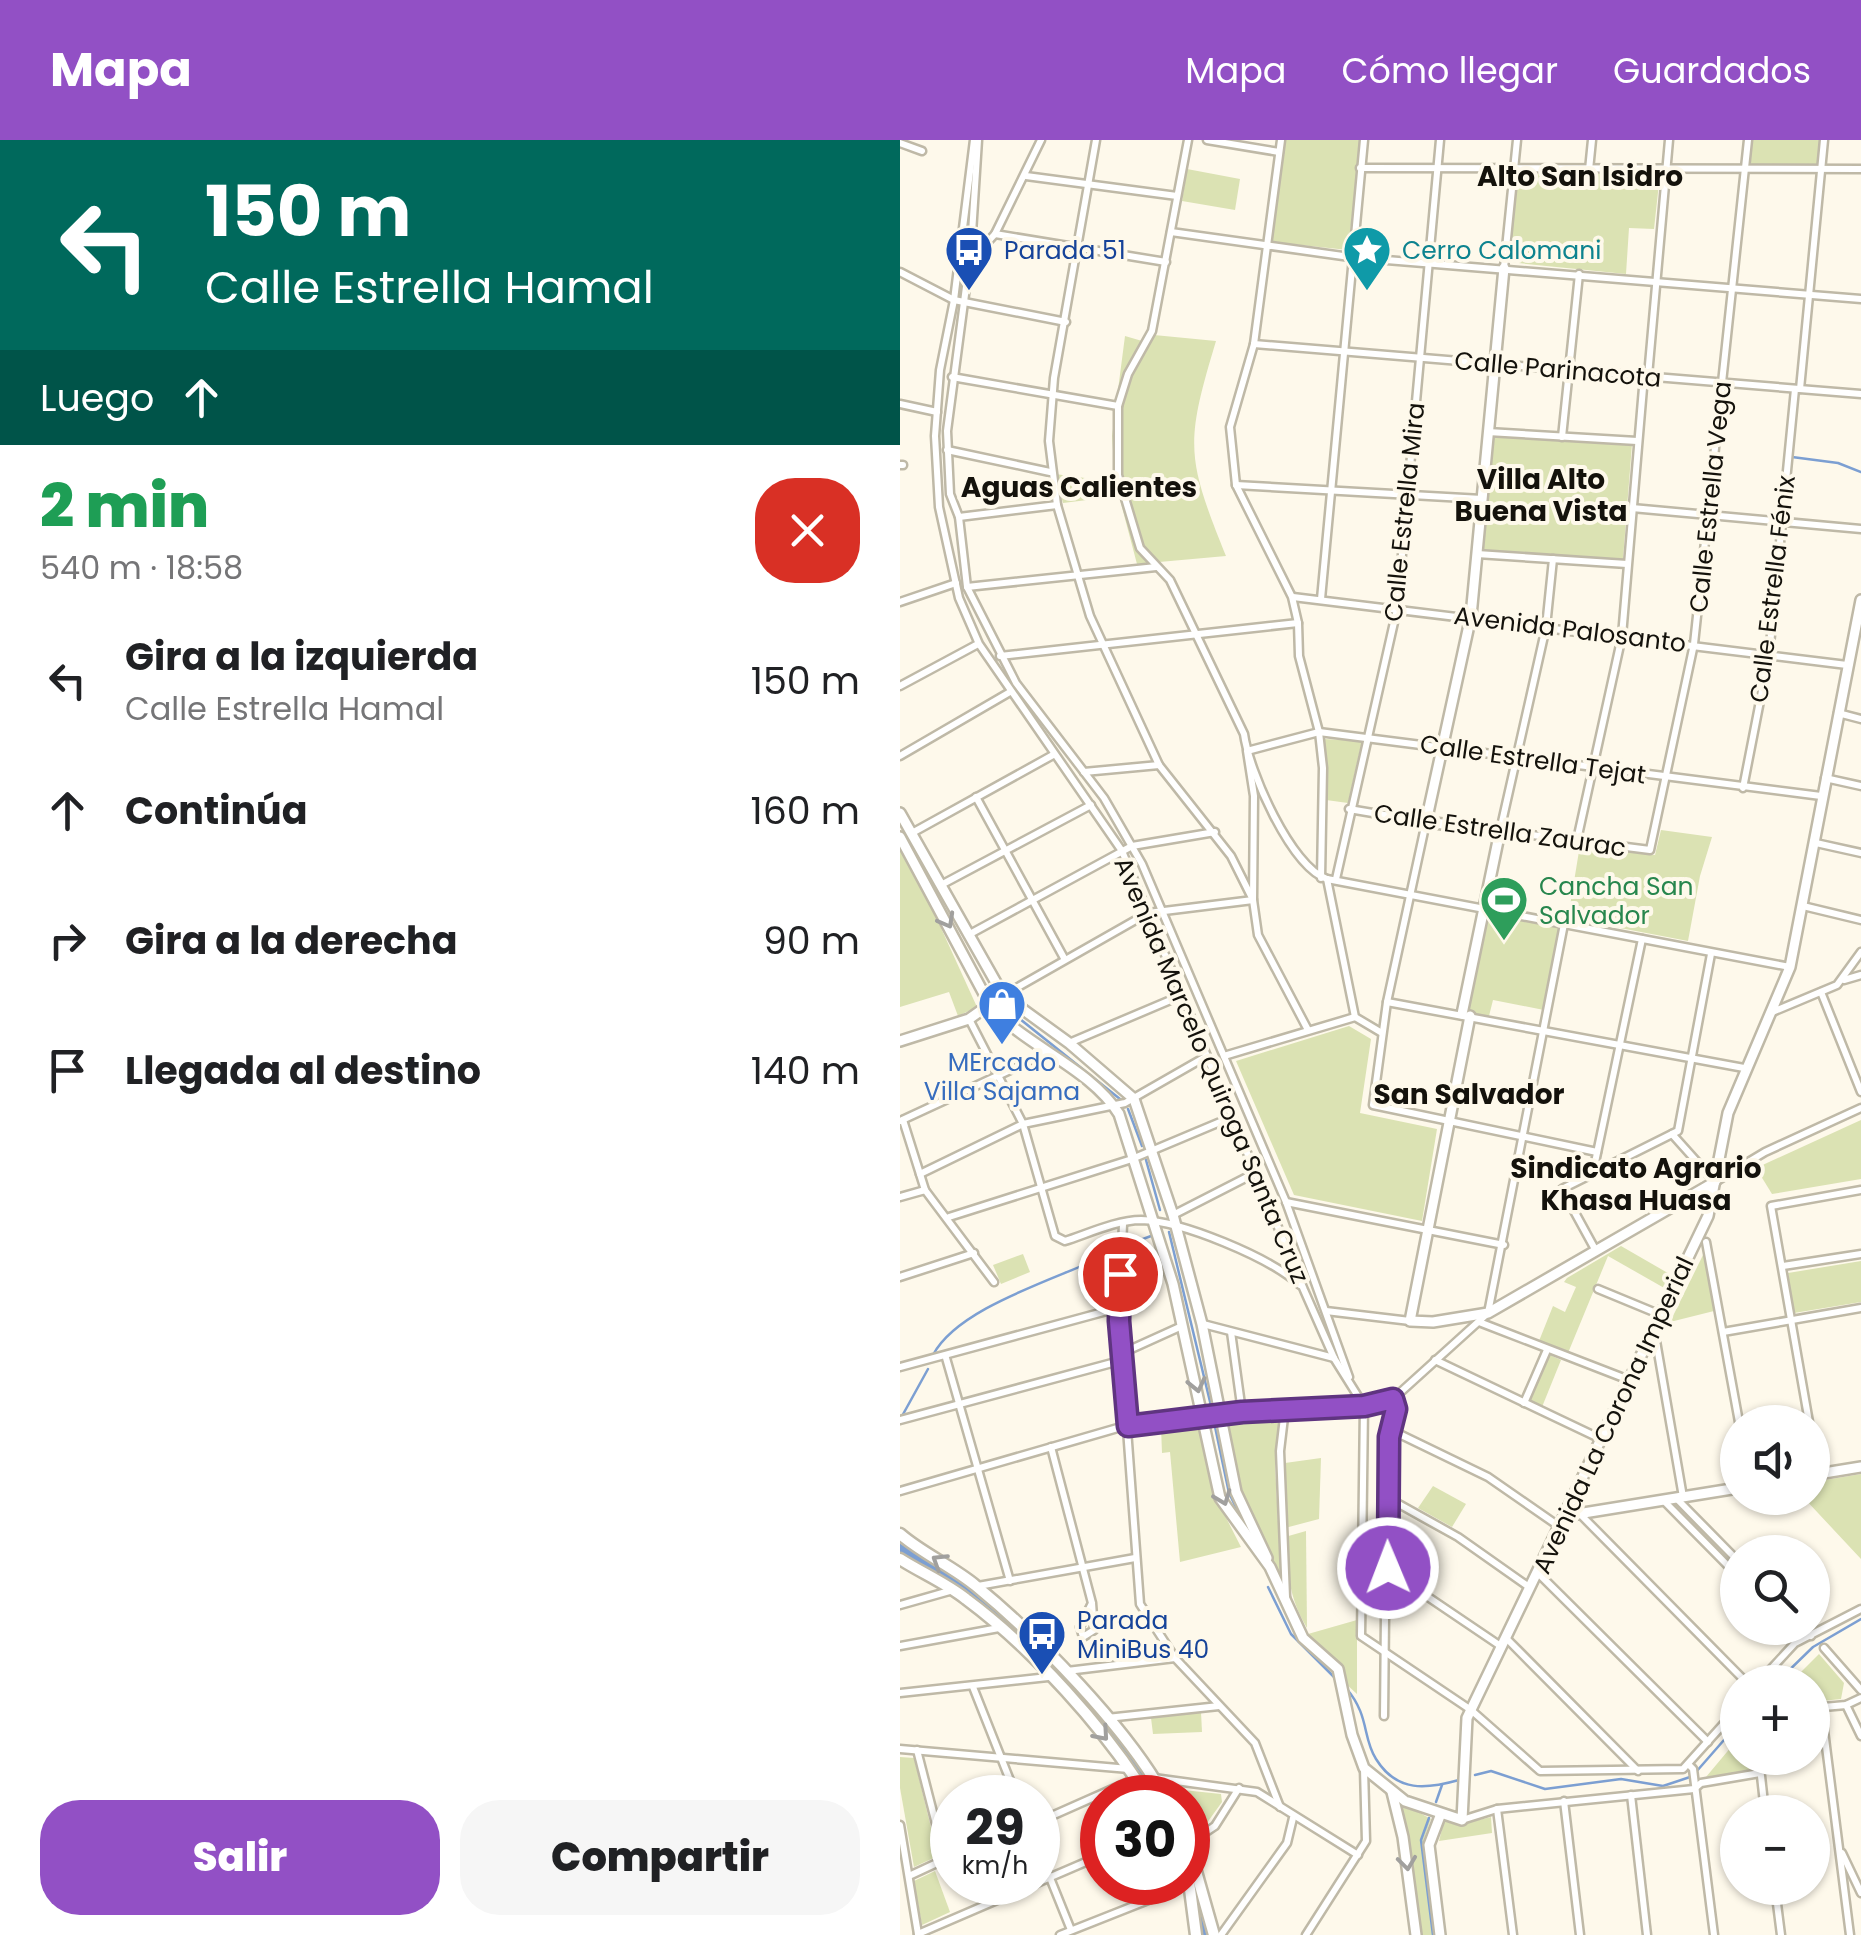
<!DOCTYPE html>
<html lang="es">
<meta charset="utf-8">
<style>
:root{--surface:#fff;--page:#f6f6f6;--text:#202124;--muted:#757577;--accent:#9250c5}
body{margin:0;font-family:Poppins,sans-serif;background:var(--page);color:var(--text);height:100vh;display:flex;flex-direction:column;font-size:38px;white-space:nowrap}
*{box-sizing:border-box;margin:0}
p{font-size:32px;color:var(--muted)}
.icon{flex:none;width:55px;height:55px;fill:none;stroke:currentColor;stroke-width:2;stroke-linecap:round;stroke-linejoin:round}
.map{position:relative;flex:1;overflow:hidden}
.panel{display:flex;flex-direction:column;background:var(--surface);width:900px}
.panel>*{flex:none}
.banner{background:#00695c;color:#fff;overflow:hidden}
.controls{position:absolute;left:820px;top:1265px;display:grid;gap:20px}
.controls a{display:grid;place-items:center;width:110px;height:110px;border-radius:50%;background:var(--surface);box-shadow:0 2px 8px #0004;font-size:50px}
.speed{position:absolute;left:30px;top:1635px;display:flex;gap:20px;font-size:50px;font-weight:700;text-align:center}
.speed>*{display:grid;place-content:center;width:130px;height:130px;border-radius:50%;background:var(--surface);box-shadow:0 2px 8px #0004;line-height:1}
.speed small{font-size:25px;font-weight:400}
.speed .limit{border:15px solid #d22;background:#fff;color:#111}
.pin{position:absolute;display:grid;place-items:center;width:85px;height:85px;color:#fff;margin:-42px;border:5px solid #fff;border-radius:50%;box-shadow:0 2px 10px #0007}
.me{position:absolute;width:110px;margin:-55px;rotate:359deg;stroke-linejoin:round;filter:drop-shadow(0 0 8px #0008)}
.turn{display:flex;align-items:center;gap:35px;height:210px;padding:0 40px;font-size:45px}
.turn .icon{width:130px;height:130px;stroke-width:2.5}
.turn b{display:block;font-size:70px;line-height:85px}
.then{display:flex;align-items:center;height:95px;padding:0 40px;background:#0003;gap:20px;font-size:38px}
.round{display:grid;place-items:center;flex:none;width:105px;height:105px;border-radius:40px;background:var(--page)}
.headline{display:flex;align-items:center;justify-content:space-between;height:170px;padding:0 40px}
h1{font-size:60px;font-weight:800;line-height:75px;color:#1e9e55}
.primary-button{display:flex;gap:20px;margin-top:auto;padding:20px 40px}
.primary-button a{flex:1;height:115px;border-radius:40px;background:var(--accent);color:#fff;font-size:40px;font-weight:800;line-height:115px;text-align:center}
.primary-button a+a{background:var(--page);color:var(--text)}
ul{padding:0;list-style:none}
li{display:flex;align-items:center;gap:30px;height:130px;padding:0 40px}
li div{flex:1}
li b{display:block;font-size:38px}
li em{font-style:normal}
header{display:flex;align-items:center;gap:60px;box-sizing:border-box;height:140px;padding:0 50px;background:var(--accent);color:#fff}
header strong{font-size:48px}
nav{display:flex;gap:55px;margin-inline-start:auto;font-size:35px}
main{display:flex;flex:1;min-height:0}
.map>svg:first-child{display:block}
.green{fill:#dbe2b3}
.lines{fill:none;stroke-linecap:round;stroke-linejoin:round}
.stream{stroke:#7c9fd2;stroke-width:2.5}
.canal{stroke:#7c9fd2;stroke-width:8}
.minor-casing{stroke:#bfb9a7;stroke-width:11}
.tertiary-casing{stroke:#bfb9a7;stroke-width:14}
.secondary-casing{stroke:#bfb9a7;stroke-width:15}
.minor{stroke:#fff;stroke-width:6}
.tertiary{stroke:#fff;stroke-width:9}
.secondary{stroke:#fff;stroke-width:10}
.oneway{stroke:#a1a09e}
.route-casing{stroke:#5f3480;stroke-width:25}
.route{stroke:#9250c5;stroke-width:18}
.labels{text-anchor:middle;stroke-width:8;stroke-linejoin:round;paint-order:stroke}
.transit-label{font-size:25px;fill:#164399;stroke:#fef9eb;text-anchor:start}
.culture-label{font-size:25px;fill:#0d838f;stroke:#fef9eb;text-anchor:start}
.street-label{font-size:25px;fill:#14120c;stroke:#fef9eb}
.leisure-label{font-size:25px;fill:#27864d;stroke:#fef9eb;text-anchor:start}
.shop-label{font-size:25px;fill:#366cbe;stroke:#fef9eb}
.neighbourhood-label{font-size:28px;font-weight:bold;fill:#14120c;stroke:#fef9eb}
</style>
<header>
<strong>Mapa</strong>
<nav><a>Mapa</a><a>Cómo llegar</a><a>Guardados</a></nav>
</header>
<main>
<section class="panel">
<div class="banner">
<div class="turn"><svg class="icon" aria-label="left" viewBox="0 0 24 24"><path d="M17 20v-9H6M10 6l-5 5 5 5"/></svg><div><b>150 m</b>Calle Estrella Hamal</div></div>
<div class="then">Luego<svg class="icon" aria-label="ahead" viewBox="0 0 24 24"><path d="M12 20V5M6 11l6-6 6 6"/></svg></div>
</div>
<div class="headline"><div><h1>2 min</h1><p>540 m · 18:58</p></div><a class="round" style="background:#d93025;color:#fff"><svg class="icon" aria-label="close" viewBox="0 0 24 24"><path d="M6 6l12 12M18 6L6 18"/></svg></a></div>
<ul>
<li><svg class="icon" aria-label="left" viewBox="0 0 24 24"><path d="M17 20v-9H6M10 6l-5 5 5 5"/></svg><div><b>Gira a la izquierda</b><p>Calle Estrella Hamal</p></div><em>150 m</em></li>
<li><svg class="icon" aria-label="ahead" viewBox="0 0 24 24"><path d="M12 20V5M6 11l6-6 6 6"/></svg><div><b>Continúa</b></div><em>160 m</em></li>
<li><svg class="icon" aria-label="right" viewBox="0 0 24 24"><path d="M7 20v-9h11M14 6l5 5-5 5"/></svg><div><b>Gira a la derecha</b></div><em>90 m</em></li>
<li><svg class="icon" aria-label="arrive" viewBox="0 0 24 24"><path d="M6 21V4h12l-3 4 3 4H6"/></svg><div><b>Llegada al destino</b></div><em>140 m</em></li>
</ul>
<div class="primary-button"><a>Salir</a><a>Compartir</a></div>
</section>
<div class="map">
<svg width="961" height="1795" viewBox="0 0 961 1795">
<rect width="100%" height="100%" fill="#fef9eb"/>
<g class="green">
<path d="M385,0H461L448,110L372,102Z"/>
<path d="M852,0H920L918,24L849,25Z"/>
<path d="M287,29L340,39L335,70L282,61Z"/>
<path d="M617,34H760L754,89L729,88L726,134L608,122Z"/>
<path d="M254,195L316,201C285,304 286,317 326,416L237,424L219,356L163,363L155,334L215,342L212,296L225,196L249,203Z"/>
<path d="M593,297L732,304L723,419L582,410Z"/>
<path d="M424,599L462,601L448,663L426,660Z"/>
<path d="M761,690L812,697L800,736L788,801L668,778L680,705L755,715Z"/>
<path d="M5,709L77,867L58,876L49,852L0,867V711Z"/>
<path d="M586,774L659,788L644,870L593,860L589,876L567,872Z"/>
<path d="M449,886L471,899L460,973L537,989L522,1081L394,1055L336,921Z"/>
<path d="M961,980V1039L872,1054L856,1028Z"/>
<path d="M721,1106L773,1136L766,1149L708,1116L668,1213L639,1201L653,1166L665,1172L676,1147L664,1142L667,1138Z"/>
<path d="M804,1113L814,1171L770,1182Z"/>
<path d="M123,1114L130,1132L101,1144L93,1125Z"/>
<path d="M961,1121V1162L894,1173L888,1133Z"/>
<path d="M650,1215L661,1220L642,1267L628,1261Z"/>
<path d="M380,1274L375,1325L381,1438L341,1348L328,1280Z"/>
<path d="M300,1282L315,1356L341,1407L280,1422L270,1312L262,1313L261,1287Z"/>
<path d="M421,1318L419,1379L385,1388V1323Z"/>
<path d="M961,1334V1419L904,1358H912L913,1342Z"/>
<path d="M533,1346L566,1364L552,1387L518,1368Z"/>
<path d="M406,1391L407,1488C389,1459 387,1430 385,1397Z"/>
<path d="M457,1480V1554L444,1542L440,1524L408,1494Z"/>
<path d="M919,1514L944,1543L941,1559L913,1562L912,1542H891Z"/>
<path d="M301,1572L302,1592L253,1594L251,1578Z"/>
<path d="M837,1600L838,1618H855L856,1631L806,1637Z"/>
<path d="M0,1617L14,1618L38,1716L14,1727L0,1648Z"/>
<path d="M283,1650L321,1654L322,1662L304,1687L289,1694L288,1658L270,1657Z"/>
<path d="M500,1662L531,1679L524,1699L536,1795H520Z"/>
<path d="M591,1677L592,1693L539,1701L544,1681L562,1684Z"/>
<path d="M35,1731L50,1772L22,1785L14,1741Z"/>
</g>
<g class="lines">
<g class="stream">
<path d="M892,317L938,323L961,332"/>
<path d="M115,875L220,959"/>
<path d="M228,969L242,1006"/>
<path d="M246,1020L260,1070"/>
<path d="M269,1092L312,1270"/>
<path d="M227,1105L251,1096"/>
<path d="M33,1215C59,1165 165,1137 215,1111"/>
<path d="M1,1278L28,1229"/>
<path d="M314,1282L329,1353L345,1386"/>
<path d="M368,1447L391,1494L436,1539"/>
<path d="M877,1542L913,1507L961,1479"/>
<path d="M446,1548C470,1576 462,1597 476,1619C497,1653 527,1649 559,1640"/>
<path d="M796,1632L838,1584"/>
<path d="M575,1635L591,1631L645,1649L721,1639L763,1646L790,1637"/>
<path d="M536,1662L542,1645"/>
<path d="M529,1678L521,1700L533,1795"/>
</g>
<g class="canal">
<path d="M0,1408L77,1458L128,1506"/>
<path d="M176,1556L216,1598L257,1658"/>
<path d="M303,1770L307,1795"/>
</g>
<g class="minor-casing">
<g id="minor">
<path d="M74,0L54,160L40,230L35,296L39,367L59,458L79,504L222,711L404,1150L434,1218L464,1266L461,1496L571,1570L640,1631L783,1629L838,1568"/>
<path d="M78,0L71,109L47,291L50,354L59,377L67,447L116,543L204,658L242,724L386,1062L449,1237"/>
<path d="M196,0L154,238L149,301L157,365L190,476L259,625L331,716L353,760L358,795L408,890"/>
<path d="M288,0L252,191L228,234L218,266V335L240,408L270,440L344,594C349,631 391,727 427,739L890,827"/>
<path d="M307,0L379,12"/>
<path d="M381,0L354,204L330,287L336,345L392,457L398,483L399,516L419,592L423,628L421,738"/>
<path d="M0,3L22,11"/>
<path d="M460,28L961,29"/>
<path d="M689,30L692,0"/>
<path d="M126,36L277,56"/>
<path d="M271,92L450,117L961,159"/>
<path d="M95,94L266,122"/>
<path d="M71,109L82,108L95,94L141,0"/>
<path d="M604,128L617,0"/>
<path d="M0,132L54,160L166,182"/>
<path d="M354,204L961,254"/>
<path d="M748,236L769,0"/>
<path d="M52,237L218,266"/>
<path d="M900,249L924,0"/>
<path d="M0,264L37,272"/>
<path d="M588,292L737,301"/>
<path d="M662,297L679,134"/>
<path d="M47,310L150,332"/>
<path d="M0,325H3"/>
<path d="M336,345L582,359"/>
<path d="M732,368L961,389"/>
<path d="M59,377L157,365"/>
<path d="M577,414L727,424"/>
<path d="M653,419L646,487L600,691L750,710L794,504L848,0"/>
<path d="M67,447L256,427"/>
<path d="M393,457L947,525"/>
<path d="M421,459L464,0"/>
<path d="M0,462L56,443"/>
<path d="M100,516L398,483"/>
<path d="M0,546L78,504"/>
<path d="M938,573L961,579"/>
<path d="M0,616L110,552"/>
<path d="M184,632L259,625"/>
<path d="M925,638L961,646"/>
<path d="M843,648L869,515L895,249"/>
<path d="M76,657L164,818"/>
<path d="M449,669L526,682L487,862L473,965L697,1012"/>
<path d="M12,693L153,615"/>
<path d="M677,700L722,496L744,236"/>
<path d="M916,703L961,713"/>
<path d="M427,739L455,877L482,893"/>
<path d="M436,739L497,469L540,0"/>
<path d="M41,745L191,665"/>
<path d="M903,766L961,780"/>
<path d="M70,794L232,706L315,692"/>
<path d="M944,840L961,835"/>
<path d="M921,852L961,952"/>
<path d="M104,855L248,773L353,760L354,656L347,611L419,592L921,656"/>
<path d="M487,862L844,928"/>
<path d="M870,873L937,845L961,812"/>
<path d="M69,879L123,984L155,1096L165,1101C187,1094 217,1080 241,1080C282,1081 369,1117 400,1145"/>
<path d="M169,903L280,856"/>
<path d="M324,916L455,877"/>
<path d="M3,980L25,1050"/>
<path d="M0,981L147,913"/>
<path d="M772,994L815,1042L865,1012L961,968"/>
<path d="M693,1032L742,799"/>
<path d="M20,1034L123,984L225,963L307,916"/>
<path d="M0,1057L25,1050L94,1142"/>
<path d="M386,1062L604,1105"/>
<path d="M273,1075L355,1033"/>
<path d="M49,1077L232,1019L332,977"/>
<path d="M223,1084L219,1181L240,1464L275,1518L355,1603L380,1667"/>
<path d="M806,1102L839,1282"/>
<path d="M696,1111L662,1049L778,991L811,814"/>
<path d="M883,1126L961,1114"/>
<path d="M0,1137L74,1113"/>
<path d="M698,1149L761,1175"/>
<path d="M426,1171L510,1181"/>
<path d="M579,1182L729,1240"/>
<path d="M303,1184L434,1218"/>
<path d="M331,1192L342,1272"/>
<path d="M823,1192L961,1168"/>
<path d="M756,1201L783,1357"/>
<path d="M46,1218L110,1441"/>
<path d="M535,1220L701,1299"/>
<path d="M0,1227L218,1168"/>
<path d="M624,1263L647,1210"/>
<path d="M385,1269L380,1311L386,1457"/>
<path d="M0,1280L212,1223L229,1210L282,1186"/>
<path d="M909,1282L871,1066L961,1050"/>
<path d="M491,1290L588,1337L660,1387"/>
<path d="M912,1305L917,1335"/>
<path d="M151,1307L192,1463L194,1490L183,1497L180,1487L192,1463"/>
<path d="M0,1351L228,1285L342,1272L464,1266L493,1259L588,1173L664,784"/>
<path d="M488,1358L558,1397L629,1447"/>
<path d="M776,1358L838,1421"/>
<path d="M764,1361L838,1436"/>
<path d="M680,1374L846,1542"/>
<path d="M463,1413L602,1507"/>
<path d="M638,1433L808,1602"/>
<path d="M78,1446L235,1418"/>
<path d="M0,1465L53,1450"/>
<path d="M888,1488L900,1500"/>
<path d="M903,1488L911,1496"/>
<path d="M606,1498L738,1631"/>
<path d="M0,1506L99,1488"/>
<path d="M924,1508L961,1550"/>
<path d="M167,1531L275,1518"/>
<path d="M859,1542L895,1503L961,1469"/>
<path d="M73,1547L117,1658"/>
<path d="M0,1553L148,1537"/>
<path d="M946,1565L961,1596"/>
<path d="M921,1567L950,1795"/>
<path d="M912,1568L946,1565L961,1558"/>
<path d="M484,1576C485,1493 485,1410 488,1327C488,1306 499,1277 493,1259"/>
<path d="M207,1578L319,1566"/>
<path d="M0,1609L229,1629"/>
<path d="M17,1610L45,1719"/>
<path d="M859,1618L865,1672"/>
<path d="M789,1625L793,1629L814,1795"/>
<path d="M254,1638L357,1652L458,1715"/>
<path d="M731,1655L747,1795"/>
<path d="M664,1661L680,1795"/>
<path d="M597,1669L613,1795"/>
<path d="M562,1680L597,1669L794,1649L801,1643L860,1633"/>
<path d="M138,1682L235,1639"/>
<path d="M0,1685L18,1794"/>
<path d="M288,1704L315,1686L339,1648"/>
<path d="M138,1708L171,1790"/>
<path d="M942,1713L961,1753"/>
<path d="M9,1736L52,1716"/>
<path d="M875,1748L881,1795"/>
<path d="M18,1794L202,1715"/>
<path d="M160,1795L289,1744"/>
<path d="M321,1795L387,1703L393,1678"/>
<path d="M406,1795L466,1701L464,1629"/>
</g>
</g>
<g class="tertiary-casing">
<g id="tertiary">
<path d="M0,673L103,855L169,903L234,959L273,1075L302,1184L336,1352L367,1418"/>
<path d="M0,697L91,867C127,907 190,928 219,974L273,1144L320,1358L370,1427L403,1498L438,1529L452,1595L464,1628L505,1661L562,1680L567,1578L808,1076L828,973L890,827L961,460"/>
<path d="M562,874L600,691L526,682L571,476L604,128"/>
<path d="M570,876L510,1181L533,1182L588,1173L815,1042"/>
<path d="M0,901L69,879L103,855"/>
<path d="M912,1335L961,1327"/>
<path d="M665,1376L838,1348"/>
<path d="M492,1652L503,1697L516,1795"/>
<path d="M540,1676L529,1705L540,1795"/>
</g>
</g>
<g class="secondary-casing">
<g id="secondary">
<path d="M0,1394C23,1414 52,1426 76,1446C136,1495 229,1590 265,1658"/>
<path d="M0,1419C22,1433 46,1443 66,1459C132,1508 205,1588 248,1658"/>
<path d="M288,1703L314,1795"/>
<path d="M288,1734L296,1795"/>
</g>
</g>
<use href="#minor" class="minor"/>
<use href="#tertiary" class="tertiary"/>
<use href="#secondary" class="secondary"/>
</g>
<defs><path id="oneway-chevron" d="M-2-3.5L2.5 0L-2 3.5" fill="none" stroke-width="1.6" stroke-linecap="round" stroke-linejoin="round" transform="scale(2.5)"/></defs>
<g class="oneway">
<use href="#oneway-chevron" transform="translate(47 781) rotate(61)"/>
<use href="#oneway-chevron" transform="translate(297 1245) rotate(77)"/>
<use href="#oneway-chevron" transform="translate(323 1358) rotate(69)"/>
<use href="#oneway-chevron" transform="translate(39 1421) rotate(-148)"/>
<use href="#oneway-chevron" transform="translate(202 1594) rotate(49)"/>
<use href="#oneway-chevron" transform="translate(507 1723) rotate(83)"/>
</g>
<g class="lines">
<g class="route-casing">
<path id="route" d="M220,1134L219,1181L228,1286L342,1272L464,1266L493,1259L496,1269L489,1297L488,1428"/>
</g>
<use href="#route" class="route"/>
</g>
<defs>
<g id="bus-pin" transform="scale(2.5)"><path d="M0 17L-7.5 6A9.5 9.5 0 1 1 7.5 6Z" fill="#1a4fb4" stroke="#fef9eb"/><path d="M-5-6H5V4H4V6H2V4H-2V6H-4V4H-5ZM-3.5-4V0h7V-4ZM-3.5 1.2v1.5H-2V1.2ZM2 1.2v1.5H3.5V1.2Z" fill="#fff"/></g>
<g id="sight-pin" transform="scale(2.5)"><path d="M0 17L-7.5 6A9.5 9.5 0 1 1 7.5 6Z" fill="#0f9aa8" stroke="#fef9eb"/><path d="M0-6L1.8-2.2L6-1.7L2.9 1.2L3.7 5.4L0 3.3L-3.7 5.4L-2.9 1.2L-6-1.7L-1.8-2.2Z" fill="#fff"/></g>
<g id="stadium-pin" transform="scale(2.5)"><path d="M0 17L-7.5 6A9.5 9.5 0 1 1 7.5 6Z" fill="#2e9e5b" stroke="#fef9eb"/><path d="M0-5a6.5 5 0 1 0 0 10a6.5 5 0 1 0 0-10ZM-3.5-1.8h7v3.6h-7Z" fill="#fff"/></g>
<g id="shop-pin" transform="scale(2.5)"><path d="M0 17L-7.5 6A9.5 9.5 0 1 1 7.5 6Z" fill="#3f7fe0" stroke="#fef9eb"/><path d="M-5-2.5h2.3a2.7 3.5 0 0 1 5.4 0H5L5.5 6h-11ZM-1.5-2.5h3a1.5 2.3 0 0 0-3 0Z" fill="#fff"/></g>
</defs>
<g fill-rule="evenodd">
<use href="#bus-pin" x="69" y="110"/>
<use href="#sight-pin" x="467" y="110"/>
<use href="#stadium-pin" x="604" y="760"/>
<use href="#shop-pin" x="102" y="864"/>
<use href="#bus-pin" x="142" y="1494"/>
</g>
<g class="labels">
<g class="transit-label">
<text x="104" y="119">Parada 51</text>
<text x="177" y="1489">Parada<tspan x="177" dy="29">MiniBus 40</tspan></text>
</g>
<g class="culture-label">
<text x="502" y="119">Cerro Calomani</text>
</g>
<g class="street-label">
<text transform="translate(658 229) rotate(5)" y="9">Calle Parinacota</text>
<text transform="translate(810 357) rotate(-84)" y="9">Calle Estrella Vega</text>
<text transform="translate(504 372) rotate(-84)" y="9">Calle Estrella Mira</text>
<text transform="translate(872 449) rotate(-83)" y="9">Calle Estrella Fénix</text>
<text transform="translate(670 489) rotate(7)" y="9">Avenida Palosanto</text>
<text transform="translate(633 619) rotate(8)" y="9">Calle Estrella Tejat</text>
<text transform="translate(600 690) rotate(8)" y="9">Calle Estrella Zaurac</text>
<text transform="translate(312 930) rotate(67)" y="9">Avenida Marcelo Quiroga Santa Cruz</text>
<text transform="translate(713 1275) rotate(-65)" y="9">Avenida La Corona Imperial</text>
</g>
<g class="leisure-label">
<text x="639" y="755">Cancha San<tspan x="639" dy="29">Salvador</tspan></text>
</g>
<g class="shop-label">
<text x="102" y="931">MErcado<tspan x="102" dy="29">Villa Sajama</tspan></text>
</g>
<g class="neighbourhood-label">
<text x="680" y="46">Alto San Isidro</text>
<text x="641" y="349">Villa Alto<tspan x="641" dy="32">Buena Vista</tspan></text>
<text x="179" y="357">Aguas Calientes</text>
<text x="569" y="964">San Salvador</text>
<text x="736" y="1038">Sindicato Agrario<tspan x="736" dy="32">Khasa Huasa</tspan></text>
</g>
</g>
</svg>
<div class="controls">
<a><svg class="icon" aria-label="sound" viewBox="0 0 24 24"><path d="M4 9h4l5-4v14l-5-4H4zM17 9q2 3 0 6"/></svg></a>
<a><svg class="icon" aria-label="search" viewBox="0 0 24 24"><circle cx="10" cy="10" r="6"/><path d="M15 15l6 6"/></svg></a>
<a>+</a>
<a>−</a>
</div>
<div class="speed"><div>29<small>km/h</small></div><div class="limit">30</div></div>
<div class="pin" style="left:220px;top:1134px;background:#d93025"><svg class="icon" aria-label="arrive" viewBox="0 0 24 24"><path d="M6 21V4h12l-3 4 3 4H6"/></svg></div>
<svg class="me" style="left:488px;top:1428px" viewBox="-20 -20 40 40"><circle r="17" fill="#9250c5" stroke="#fff" stroke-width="3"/><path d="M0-11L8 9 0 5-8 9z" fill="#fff"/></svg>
</div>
</main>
